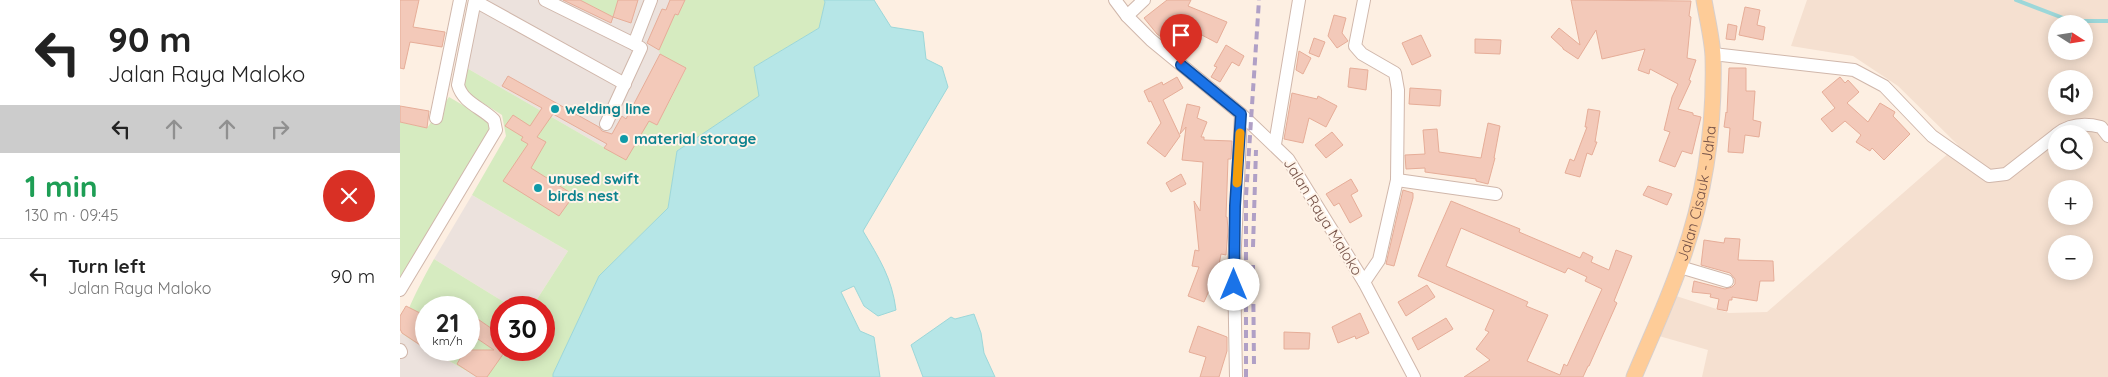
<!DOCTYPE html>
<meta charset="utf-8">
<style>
:root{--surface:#fff;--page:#f2f2f2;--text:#222;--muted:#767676;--line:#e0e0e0}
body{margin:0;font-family:Quicksand,sans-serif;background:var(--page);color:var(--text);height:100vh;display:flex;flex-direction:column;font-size:19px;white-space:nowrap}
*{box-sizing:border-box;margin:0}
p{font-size:16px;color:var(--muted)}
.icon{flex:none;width:28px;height:28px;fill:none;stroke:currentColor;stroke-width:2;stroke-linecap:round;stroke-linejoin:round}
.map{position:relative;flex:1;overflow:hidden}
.sheet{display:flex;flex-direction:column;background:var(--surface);width:400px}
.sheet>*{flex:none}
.guide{background:#fff;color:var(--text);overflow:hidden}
.needle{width:32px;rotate:102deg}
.tools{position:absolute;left:1648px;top:15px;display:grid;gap:10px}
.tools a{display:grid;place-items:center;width:45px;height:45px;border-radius:50%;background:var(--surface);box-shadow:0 2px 12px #0003;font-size:25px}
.speed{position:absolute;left:15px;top:296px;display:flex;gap:10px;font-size:25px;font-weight:700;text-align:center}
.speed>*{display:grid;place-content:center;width:65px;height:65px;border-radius:50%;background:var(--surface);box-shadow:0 2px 12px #0003;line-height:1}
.speed small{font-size:12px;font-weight:400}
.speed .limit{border:8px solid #d22;background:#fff;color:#111}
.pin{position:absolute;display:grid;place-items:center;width:42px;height:42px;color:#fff;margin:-51px -21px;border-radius:50% 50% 50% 0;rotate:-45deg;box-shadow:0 0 5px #0007}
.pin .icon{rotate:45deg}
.me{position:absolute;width:55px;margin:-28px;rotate:0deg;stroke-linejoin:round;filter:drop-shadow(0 0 4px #0008)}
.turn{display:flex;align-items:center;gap:18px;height:105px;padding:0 25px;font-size:22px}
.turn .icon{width:65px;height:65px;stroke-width:2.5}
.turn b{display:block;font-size:35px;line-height:42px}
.lanes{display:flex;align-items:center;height:48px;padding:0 25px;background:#0003;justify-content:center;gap:25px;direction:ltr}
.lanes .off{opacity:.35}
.round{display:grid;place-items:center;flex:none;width:52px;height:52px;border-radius:26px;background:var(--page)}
.head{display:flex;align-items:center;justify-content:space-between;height:85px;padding:0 25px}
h1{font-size:30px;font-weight:700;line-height:38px;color:#1e9e55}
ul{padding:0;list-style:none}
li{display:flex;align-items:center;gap:15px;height:75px;padding:0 25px;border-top:1px solid var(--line)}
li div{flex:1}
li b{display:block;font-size:19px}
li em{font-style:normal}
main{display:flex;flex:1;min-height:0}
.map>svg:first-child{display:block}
.residential{fill:#f5e0d0;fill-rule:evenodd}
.industrial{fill:#ece2dd}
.green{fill:#d6ebc0}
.water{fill:#b6e6e7;stroke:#9cd7d9}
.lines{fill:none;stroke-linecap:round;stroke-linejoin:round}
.stream{stroke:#9cd7d9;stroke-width:4}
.building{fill:#f3c9b9;stroke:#e6ad98;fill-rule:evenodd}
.minor-casing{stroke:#d0b7ab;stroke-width:14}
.major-casing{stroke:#d8cfcc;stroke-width:17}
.minor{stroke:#fff;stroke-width:12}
.major{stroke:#fecc98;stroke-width:15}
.rail{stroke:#b0a0c6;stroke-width:4;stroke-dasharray:8 5;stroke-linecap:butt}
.route-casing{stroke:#114b97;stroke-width:12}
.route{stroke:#1a73e8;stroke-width:9}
.slow{stroke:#f59e0b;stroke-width:9}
.culture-dot{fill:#0f9aa8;stroke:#fff4e9;stroke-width:2}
.labels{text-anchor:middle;stroke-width:4;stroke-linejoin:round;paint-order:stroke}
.culture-label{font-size:15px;font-weight:bold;fill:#0d838f;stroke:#fff4e9;text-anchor:start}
.street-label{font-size:15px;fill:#755248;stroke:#fff4e9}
</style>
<main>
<section class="sheet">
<div class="guide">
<div class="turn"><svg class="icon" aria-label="left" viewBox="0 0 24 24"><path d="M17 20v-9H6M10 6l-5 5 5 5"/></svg><div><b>90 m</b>Jalan Raya Maloko</div></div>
<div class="lanes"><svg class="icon" aria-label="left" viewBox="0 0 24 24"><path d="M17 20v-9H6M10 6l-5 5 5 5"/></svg><svg class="icon off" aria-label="ahead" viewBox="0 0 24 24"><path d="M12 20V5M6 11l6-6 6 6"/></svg><svg class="icon off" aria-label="ahead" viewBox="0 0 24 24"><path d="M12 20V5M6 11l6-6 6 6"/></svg><svg class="icon off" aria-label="right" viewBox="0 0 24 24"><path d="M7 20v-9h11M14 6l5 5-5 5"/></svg></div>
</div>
<div class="head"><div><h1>1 min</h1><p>130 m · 09:45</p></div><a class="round" style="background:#d93025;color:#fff"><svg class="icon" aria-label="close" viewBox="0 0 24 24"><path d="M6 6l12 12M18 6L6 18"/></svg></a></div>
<ul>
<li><svg class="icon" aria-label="left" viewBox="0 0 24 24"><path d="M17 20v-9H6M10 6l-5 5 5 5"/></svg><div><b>Turn left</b><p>Jalan Raya Maloko</p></div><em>90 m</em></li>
</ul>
</section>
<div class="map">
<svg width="1708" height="377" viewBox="0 0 1708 377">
<rect width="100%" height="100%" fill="#fdefe2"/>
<path class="residential" d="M1407,0H1708V377H1302L1308,350L1259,336L1273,295L1329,313L1367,312L1558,145L1498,86L1453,56L1391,46ZM1656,24H1684V51H1656ZM1656,79H1684V106H1656ZM1656,134H1684V161H1656ZM1656,189H1684V216H1656ZM1656,244H1684V271H1656Z"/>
<g class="industrial">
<path d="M80,0H180L212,17L218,0H285L278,15L275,14L286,68L257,125L226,160L65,67Z"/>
<path d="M72,195L168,251L132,307H112L34,259Z"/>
<path d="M2,333L26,348V350H30L77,377H0V335Z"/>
</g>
<g class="green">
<path d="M180,0H218L213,17Z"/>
<path d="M285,0H424L425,2L419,28L354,67L360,96L277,151L268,208L199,276L153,374V377H77L30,350H69V333L103,356L107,350H144V308L132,307L168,251L72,195L106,136L102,115L70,95L62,85L65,67L226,160L242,117L257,125L286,69L260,54L259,50L275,14L278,15Z"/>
<path d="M49,97L90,121L91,129L0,281V122L27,128Z"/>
<path d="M34,259L112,307L101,308V335L69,313V308H26V348C19,344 8,339 2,333C0,321 26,273 34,259Z"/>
</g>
<g class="water">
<path d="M424,0H474L491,27L523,32L526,59L542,67L548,87L463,231C479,258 492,278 496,310L478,316L464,306L454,286L441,292L460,331L474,337L480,377H153V374L199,276L268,208L277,151L359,96L354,67L419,28L425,2Z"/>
<path d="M574,314L581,333L584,353L595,377H523L511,345L551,317L555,319Z"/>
</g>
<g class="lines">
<path class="stream" d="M1616,0L1671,21H1708"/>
</g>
<g class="building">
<path d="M0,0H19L13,27L45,32L42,47L10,42L4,69L0,68Z"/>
<path d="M163,0H180L213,17L211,23Z"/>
<path d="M218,0H238L231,23L213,17Z"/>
<path d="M270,0H285L278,15L275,14L259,50L247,43L262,9L266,10Z"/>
<path d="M767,0H791L788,6L827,22L817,43L798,33L796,37L773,25L765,40L757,34L744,18Z"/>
<path d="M1171,0L1291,1L1289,16L1291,17L1287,58L1296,60L1289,80L1291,81L1278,109L1293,113V115L1301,117L1292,154L1282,151L1275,167L1259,161L1270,132L1264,130L1272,97L1278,84L1250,69L1249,74L1238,70L1245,49L1202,59L1196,30L1178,59L1163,49V48L1151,37L1159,28L1180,45Z"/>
<path d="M1345,7L1360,10L1357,25L1365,27L1363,40L1339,35Z"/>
<path d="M934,15L946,18L942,33L948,41L937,48L928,36Z"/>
<path d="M1328,24L1337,26L1335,40L1326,39Z"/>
<path d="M1021,35L1031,56L1012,65L1002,43Z"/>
<path d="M914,38L925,42L919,57L909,53Z"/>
<path d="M1075,39L1101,40L1100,54L1075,53Z"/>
<path d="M826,45L844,56L839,66L832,62L820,82L811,77L817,67L814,66Z"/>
<path d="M899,51L911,58L903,74L896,70Z"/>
<path d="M260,54L286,68L257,125L249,121L226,160L204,148L207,144L153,114L137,137L146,142L131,168L174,195L159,216L103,181L128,144L121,140L123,137L105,126L113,115L130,126L142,108L102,86L108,76L199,127L202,131L212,134L222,116L226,119Z"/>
<path d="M950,68L968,70L966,90L948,87Z"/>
<path d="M1329,68H1346V91H1355L1353,120L1361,122L1359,137L1345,135L1343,153L1328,152L1330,128L1324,127L1326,112L1327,113Z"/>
<path d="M777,77L783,88L763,100L780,136L765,157L747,143L761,123L751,101L749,102L744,91L762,82L763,85Z"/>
<path d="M1440,77L1445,83L1448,80L1459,92L1447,103L1468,122L1480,103L1495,112L1493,116L1510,134L1484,160L1472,148L1470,151L1456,142L1461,135L1445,121L1432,132L1421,119L1435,108L1422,92Z"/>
<path d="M1010,88L1041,90L1040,106L1009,104Z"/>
<path d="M892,93L917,99L918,96L937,106L926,127L909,118L903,143L884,139Z"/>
<path d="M787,104L800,107L797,118L807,122L801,137H804V140L832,141L831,159H828L826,217H827L828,230L826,255L821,254L818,270L804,302L788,296L799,267L792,266L795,250L799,251L794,201L800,211L803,162L782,160L786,127L780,134Z"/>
<path d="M0,106L29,111L27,128L0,122Z"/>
<path d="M1188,109L1200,111L1195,142H1197L1192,155L1187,153L1180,177L1165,173L1170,159L1174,161L1187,127H1185Z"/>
<path d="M1088,123L1100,126L1094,158H1095L1088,184L1076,181V179L1025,172V168L1006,169L1005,155L1025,154L1023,130L1037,129L1039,152L1081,158Z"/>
<path d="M932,132L943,145L926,158L915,145Z"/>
<path d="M781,174L786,184L771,192L766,183Z"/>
<path d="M951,179L958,191L951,195L962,216L950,223L939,203L934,206L926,194Z"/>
<path d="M1248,186L1272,194L1267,205L1243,195Z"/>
<path d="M1003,190L1013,193V198L994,266L986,264Z"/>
<path d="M1051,201L1120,229L1119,232L1180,258L1183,252L1193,257L1191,262L1209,270L1216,250L1232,256L1214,301L1217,303L1189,366H1188L1183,377H1064L1090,360L1076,349L1089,332L1085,330L1094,310L1018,276ZM1061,228L1165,273L1168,268L1187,277L1185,281L1202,289L1167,366L1164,364L1160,375L1127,361L1148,315L1126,306L1128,302L1046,266Z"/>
<path d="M1325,238L1340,239L1338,260L1373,261L1374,281H1360L1357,301L1332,297V300H1329L1327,311L1317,309L1319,299L1310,297L1311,294L1292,292L1294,281L1325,289L1332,287L1335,284V279L1330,273L1301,265L1304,240L1324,243Z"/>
<path d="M1027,285L1035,297L1006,316L998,302Z"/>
<path d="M6,306L26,316V333L20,345L2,333L0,329V316Z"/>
<path d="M69,313L101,335V350H106L87,377H77L57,364L65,350H94L69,333Z"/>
<path d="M960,313L969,333L956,339L955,336L938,343L932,327Z"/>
<path d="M1046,318L1053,329L1018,350L1012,338Z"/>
<path d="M798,326L827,337V351L819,377H800L806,357L789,352Z"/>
<path d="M884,332L910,333L909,349H884Z"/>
</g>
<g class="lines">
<g class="minor-casing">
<g id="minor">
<path d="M145,0L234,44"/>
<path d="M715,0L727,16L751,40L841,114L888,159L964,282L1014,377"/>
<path d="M964,0L955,46L962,54L995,73L998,90L997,180L979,260L964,282"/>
<path d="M75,1L225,84"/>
<path d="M727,16L744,0"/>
<path d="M1313,54L1454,70L1484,86L1532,136L1589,176L1606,174L1656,135"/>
<path d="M36,118L60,0"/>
<path d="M206,124L241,48L234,44L251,0"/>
<path d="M1657,134C1670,124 1685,123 1701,127L1708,136"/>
<path d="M875,144L899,0"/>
<path d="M997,180L1096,194"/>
<path d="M1280,267L1327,281"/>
<path d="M0,290L96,130L94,120C81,107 63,103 58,85L75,0"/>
<path d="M0,350L1,352"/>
<path d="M836,377L834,268L841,114"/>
</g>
</g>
<g class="major-casing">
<g id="major">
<path id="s1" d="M1234,377C1249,341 1266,305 1279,268C1304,201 1315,127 1313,56C1312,38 1307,18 1304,0"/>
</g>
</g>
<use href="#minor" class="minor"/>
<use href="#major" class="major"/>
<g class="rail">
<path d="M853,247L856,150"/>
<path d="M853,265L854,365"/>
<path d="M846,377V196L859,0"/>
</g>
</g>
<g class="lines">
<g class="route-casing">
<path id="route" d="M781,65L841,114L835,206L834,285"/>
</g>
<use href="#route" class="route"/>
<path class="slow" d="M837,183L840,133"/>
</g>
<g class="culture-dot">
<circle cx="155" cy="109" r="5"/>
<circle cx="224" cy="139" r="5"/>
<circle cx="138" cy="188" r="5"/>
</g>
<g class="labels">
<g class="culture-label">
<text x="165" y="114">welding line</text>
<text x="234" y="144">material storage</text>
<text x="148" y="184">unused swift<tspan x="148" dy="17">birds nest</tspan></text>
</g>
<g class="street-label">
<text dy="5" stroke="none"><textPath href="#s1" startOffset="195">Jalan Cisauk - Jaha</textPath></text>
<text transform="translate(923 217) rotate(58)" y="5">Jalan Raya Maloko</text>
</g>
</g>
</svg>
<div class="tools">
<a><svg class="needle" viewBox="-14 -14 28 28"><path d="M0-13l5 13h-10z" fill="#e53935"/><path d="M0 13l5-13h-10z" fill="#767676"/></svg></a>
<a><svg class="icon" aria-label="sound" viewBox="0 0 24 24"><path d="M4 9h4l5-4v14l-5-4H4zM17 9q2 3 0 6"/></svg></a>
<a><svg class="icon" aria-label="search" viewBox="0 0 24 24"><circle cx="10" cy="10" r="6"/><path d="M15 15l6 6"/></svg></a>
<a>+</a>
<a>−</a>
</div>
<div class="speed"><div>21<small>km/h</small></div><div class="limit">30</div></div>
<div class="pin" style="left:781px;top:65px;background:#d93025"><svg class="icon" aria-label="arrive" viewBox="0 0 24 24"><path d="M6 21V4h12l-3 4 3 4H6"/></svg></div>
<svg class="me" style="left:834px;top:285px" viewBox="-20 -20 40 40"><circle r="19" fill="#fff"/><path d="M0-13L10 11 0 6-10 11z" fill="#1a73e8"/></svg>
</div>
</main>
